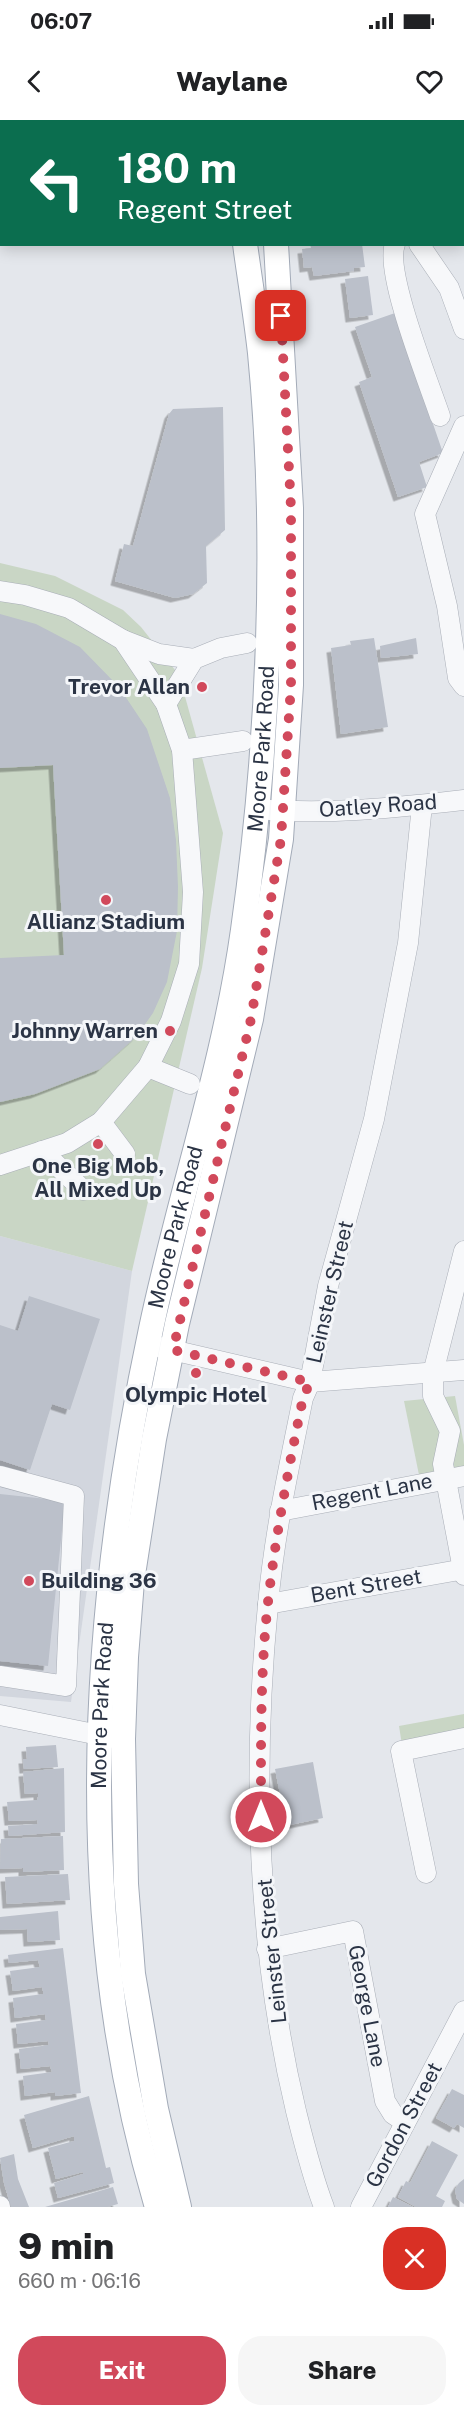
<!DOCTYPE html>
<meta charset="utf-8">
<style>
:root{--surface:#fff;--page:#f6f6f6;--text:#202124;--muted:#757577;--accent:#d1495b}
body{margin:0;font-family:"Public Sans",sans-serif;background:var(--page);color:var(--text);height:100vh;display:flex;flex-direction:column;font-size:22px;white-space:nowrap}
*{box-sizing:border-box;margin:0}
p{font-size:20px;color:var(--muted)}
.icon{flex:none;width:33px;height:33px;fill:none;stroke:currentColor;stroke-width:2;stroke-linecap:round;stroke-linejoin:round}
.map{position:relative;height:2087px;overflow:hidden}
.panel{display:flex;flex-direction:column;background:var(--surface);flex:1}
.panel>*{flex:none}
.banner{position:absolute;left:0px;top:0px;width:465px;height:126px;box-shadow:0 3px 15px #0003;background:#0b6e4f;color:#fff;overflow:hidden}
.pin{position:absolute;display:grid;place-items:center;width:51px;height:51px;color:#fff;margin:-26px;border-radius:12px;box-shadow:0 3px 9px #0006}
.me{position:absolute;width:66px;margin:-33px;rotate:0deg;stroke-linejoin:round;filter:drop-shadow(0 0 4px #0008)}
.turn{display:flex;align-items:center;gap:21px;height:126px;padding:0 18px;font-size:27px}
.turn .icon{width:78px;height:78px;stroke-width:2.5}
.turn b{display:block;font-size:42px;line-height:51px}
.round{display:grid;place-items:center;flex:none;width:63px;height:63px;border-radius:24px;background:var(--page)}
.headline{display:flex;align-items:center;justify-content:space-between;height:102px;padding:0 18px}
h1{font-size:36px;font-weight:800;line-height:45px}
.primary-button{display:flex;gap:12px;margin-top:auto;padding:12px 18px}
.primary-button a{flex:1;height:69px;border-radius:24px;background:var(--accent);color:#fff;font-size:24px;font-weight:800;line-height:69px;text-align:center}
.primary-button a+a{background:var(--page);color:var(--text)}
.status{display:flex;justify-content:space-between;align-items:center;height:42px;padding:0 30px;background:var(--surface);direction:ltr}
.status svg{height:16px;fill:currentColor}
header{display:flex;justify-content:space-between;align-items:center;height:78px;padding:0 18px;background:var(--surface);font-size:27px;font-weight:800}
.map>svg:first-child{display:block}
.built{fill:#d2d6de}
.green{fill:#c9d6c5}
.building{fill:#bbc0ca;filter:url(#shadow)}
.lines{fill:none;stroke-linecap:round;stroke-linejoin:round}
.minor-casing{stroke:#a9aeb7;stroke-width:21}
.major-casing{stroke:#a3abb8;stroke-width:26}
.minor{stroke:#f7f8fa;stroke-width:20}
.major{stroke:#fff;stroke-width:24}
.route{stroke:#d1495b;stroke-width:10;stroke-dasharray:0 18}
.poi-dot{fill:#d1495b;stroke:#f4f6f9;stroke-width:2}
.labels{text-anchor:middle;stroke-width:6;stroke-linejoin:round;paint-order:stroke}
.poi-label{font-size:21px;font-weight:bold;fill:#2b3445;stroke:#f4f6f9}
.street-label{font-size:21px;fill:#2b3445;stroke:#f4f6f9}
</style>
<div class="status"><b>06:07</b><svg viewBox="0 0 49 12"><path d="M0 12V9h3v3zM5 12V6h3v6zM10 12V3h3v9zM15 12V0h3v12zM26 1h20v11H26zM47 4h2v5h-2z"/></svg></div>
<header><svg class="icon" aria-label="back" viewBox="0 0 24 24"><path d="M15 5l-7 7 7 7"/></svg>Waylane<svg class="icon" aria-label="heart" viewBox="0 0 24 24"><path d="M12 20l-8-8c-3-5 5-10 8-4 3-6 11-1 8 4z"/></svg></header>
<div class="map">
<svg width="464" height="2087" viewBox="0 0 464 2087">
<defs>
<filter id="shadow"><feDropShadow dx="-4.5" dy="4.5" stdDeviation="0" flood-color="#0004"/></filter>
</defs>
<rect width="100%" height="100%" fill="#e4e7ec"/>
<path class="built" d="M0,1116L132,1151L71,1582L0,1576Z"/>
<g class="green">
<path d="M0,443L55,456L123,490L141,507L179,555L223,713L202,848L132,1151L0,1116Z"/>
<path d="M455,1276L464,1325V1349L419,1355L404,1281Z"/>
<path d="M464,1594V1613L402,1625L399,1606Z"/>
</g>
<g class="building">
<path d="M310,124H362L365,147L354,148V151L314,156L312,147L304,148L302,129L311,128Z"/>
<path d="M368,156L373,195L350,198L345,159Z"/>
<path d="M395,193L443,333L419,342L427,367L398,377L359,262L372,257L355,207Z"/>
<path d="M223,287L225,410L206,426L207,463L193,474L175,478L115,461L124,424L133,426L169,294L173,289Z"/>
<path d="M0,494L36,504L80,527L119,567L147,609L170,678L176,720L178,767L177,811L167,862L153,893L136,917L100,949L35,974L0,982V838L64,835L53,645L0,648Z"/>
<path d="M374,518L388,607L341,614L331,528L351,525L350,521Z"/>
<path d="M416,518L418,534L381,538L380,526Z"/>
<path d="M29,1176L100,1199L70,1290L52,1284L30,1350L0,1340V1205L18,1211Z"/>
<path d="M0,1374L65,1381L48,1546L0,1541Z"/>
<path d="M56,1625L58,1647L24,1649L23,1639H27L26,1627Z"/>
<path d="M313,1642L323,1698L280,1707L277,1691L283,1689L275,1649Z"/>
<path d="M64,1648L65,1712L9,1716L8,1706L38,1704L37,1700L9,1701L7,1682L37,1680L38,1677V1673L25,1674L23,1652Z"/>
<path d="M63,1716L64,1750L23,1752V1748L0,1749L1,1719Z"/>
<path d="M68,1754L70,1780L7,1784L5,1757Z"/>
<path d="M58,1791L60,1820L28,1822L27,1809L0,1810V1797Z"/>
<path d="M63,1828L81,1973L55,1976V1972L25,1976L23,1956L52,1952L50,1946L21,1949L19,1929L49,1925L48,1921L18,1924L16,1904L46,1900L45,1894L15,1898L13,1878L43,1874V1871L42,1867L13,1871L10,1851L40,1847L38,1840L9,1843L8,1835Z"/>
<path d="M452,1969L464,1975V2008L457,2004L454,2008L436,1998Z"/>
<path d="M89,1976L106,2048L110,2047L114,2063L58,2078L54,2063L83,2054V2052L56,2059L48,2028L74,2021V2016L33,2028L24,1995Z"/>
<path d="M432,2021L458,2035L436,2076L445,2081L442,2087H416L398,2077L406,2061L410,2063Z"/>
<path d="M14,2034L18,2059L29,2087H11L4,2063L0,2038Z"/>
<path d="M464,2059V2084L457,2079L455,2070L459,2063Z"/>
<path d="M113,2067L118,2084L107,2087H45Z"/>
<path d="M393,2077L413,2087H388Z"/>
</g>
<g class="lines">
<g class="minor-casing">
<g id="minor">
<path d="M375,0V2"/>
<path d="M395,124C384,152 429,263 440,296"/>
<path d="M419,124L449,168L464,209"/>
<path d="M464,306L425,394L447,486L458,558L464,566"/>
<path d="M0,471L25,475L69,488L123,520L166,584L182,630L193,772L189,844L171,901L148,947L101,1002L67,1023L0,1045"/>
<path d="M123,520L159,534L194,539"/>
<path d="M166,584L194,539L221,528L247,523"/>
<path d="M182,630L243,621"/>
<path d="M257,689C325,695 396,688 464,680"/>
<path d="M148,947L190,964"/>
<path d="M101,1002L125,1034"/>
<path d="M42,1031L83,1070"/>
<path d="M464,1131L433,1253V1276L450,1311L443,1344L464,1455"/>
<path d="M159,1227L310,1262L464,1250"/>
<path d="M0,1356L74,1376L66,1566L0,1556"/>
<path d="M280,1391L464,1356"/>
<path d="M268,1484L464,1449"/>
<path d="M0,1595L114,1618"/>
<path d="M426,1753L401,1631L464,1618"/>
<path d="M267,1829L353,1811L385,1981L393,1994L405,2002"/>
<path d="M0,2086V2087"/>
<path d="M324,2087C312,2056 304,2023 296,1991C257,1829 252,1650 268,1485C274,1415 289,1347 303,1278L310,1262L328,1166L374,999L408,823L422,685"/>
<path d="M361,2087L464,1891"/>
</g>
</g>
<g class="major-casing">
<g id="major">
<path d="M226,0V2"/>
<path d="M247,0V2"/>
<path id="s1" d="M157,2087C72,1803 90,1495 151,1209C179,1075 224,946 243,810C269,626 278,418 260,233C256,197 250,161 245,124"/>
<path d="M179,2087L156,1989L133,1854L126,1764L123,1619L126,1537L132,1461L154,1319L177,1204L251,899L281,719L291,565V388L276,124"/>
</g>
</g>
<use href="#minor" class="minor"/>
<use href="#major" class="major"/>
</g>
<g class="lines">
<path class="route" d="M261,1697C261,1626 260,1553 268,1482C276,1413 289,1346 303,1278L310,1262L173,1230L251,899L281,719L291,565V388L281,196"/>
</g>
<g class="poi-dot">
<circle cx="202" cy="567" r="6"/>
<circle cx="106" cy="780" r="6"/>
<circle cx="170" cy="911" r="6"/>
<circle cx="98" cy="1024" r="6"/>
<circle cx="196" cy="1253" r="6"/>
<circle cx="29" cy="1461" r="6"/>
</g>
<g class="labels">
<g class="poi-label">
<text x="190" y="574" text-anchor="end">Trevor Allan</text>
<text x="106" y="809">Allianz Stadium</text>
<text x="158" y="918" text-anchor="end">Johnny Warren</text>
<text x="98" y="1053">One Big Mob,<tspan x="98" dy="24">All Mixed Up</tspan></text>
<text x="196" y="1282">Olympic Hotel</text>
<text x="41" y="1468" text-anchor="start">Building 36</text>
</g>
<g class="street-label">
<text dy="7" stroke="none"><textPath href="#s1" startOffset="1479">Moore Park Road</textPath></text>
<text transform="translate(378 686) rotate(-4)" y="7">Oatley Road</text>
<text dy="7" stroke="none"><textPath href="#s1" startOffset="992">Moore Park Road</textPath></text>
<text transform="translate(330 1172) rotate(-77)" y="7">Leinster Street</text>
<text transform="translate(372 1372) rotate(-11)" y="7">Regent Lane</text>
<text transform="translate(366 1466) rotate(-10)" y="7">Bent Street</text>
<text dy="7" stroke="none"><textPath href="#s1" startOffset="507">Moore Park Road</textPath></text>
<text transform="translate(272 1831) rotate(-96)" y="7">Leinster Street</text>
<text transform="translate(367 1886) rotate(79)" y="7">George Lane</text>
<text transform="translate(404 2005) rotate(-62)" y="7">Gordon Street</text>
</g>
</g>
</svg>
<div class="pin" style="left:281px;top:196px;background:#d93025"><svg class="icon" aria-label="arrive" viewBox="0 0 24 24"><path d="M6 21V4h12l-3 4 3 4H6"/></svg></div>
<svg class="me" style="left:261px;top:1697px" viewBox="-20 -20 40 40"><circle r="17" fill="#d1495b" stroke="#fff" stroke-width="3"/><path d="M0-11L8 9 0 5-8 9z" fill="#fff"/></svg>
<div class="banner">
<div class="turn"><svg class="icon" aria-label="left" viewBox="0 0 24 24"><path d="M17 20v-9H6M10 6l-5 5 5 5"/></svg><div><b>180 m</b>Regent Street</div></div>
</div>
</div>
<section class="panel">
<div class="headline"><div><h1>9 min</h1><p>660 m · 06:16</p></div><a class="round" style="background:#d93025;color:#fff"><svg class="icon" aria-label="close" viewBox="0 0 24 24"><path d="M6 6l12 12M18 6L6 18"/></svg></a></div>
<div class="primary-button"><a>Exit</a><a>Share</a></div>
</section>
